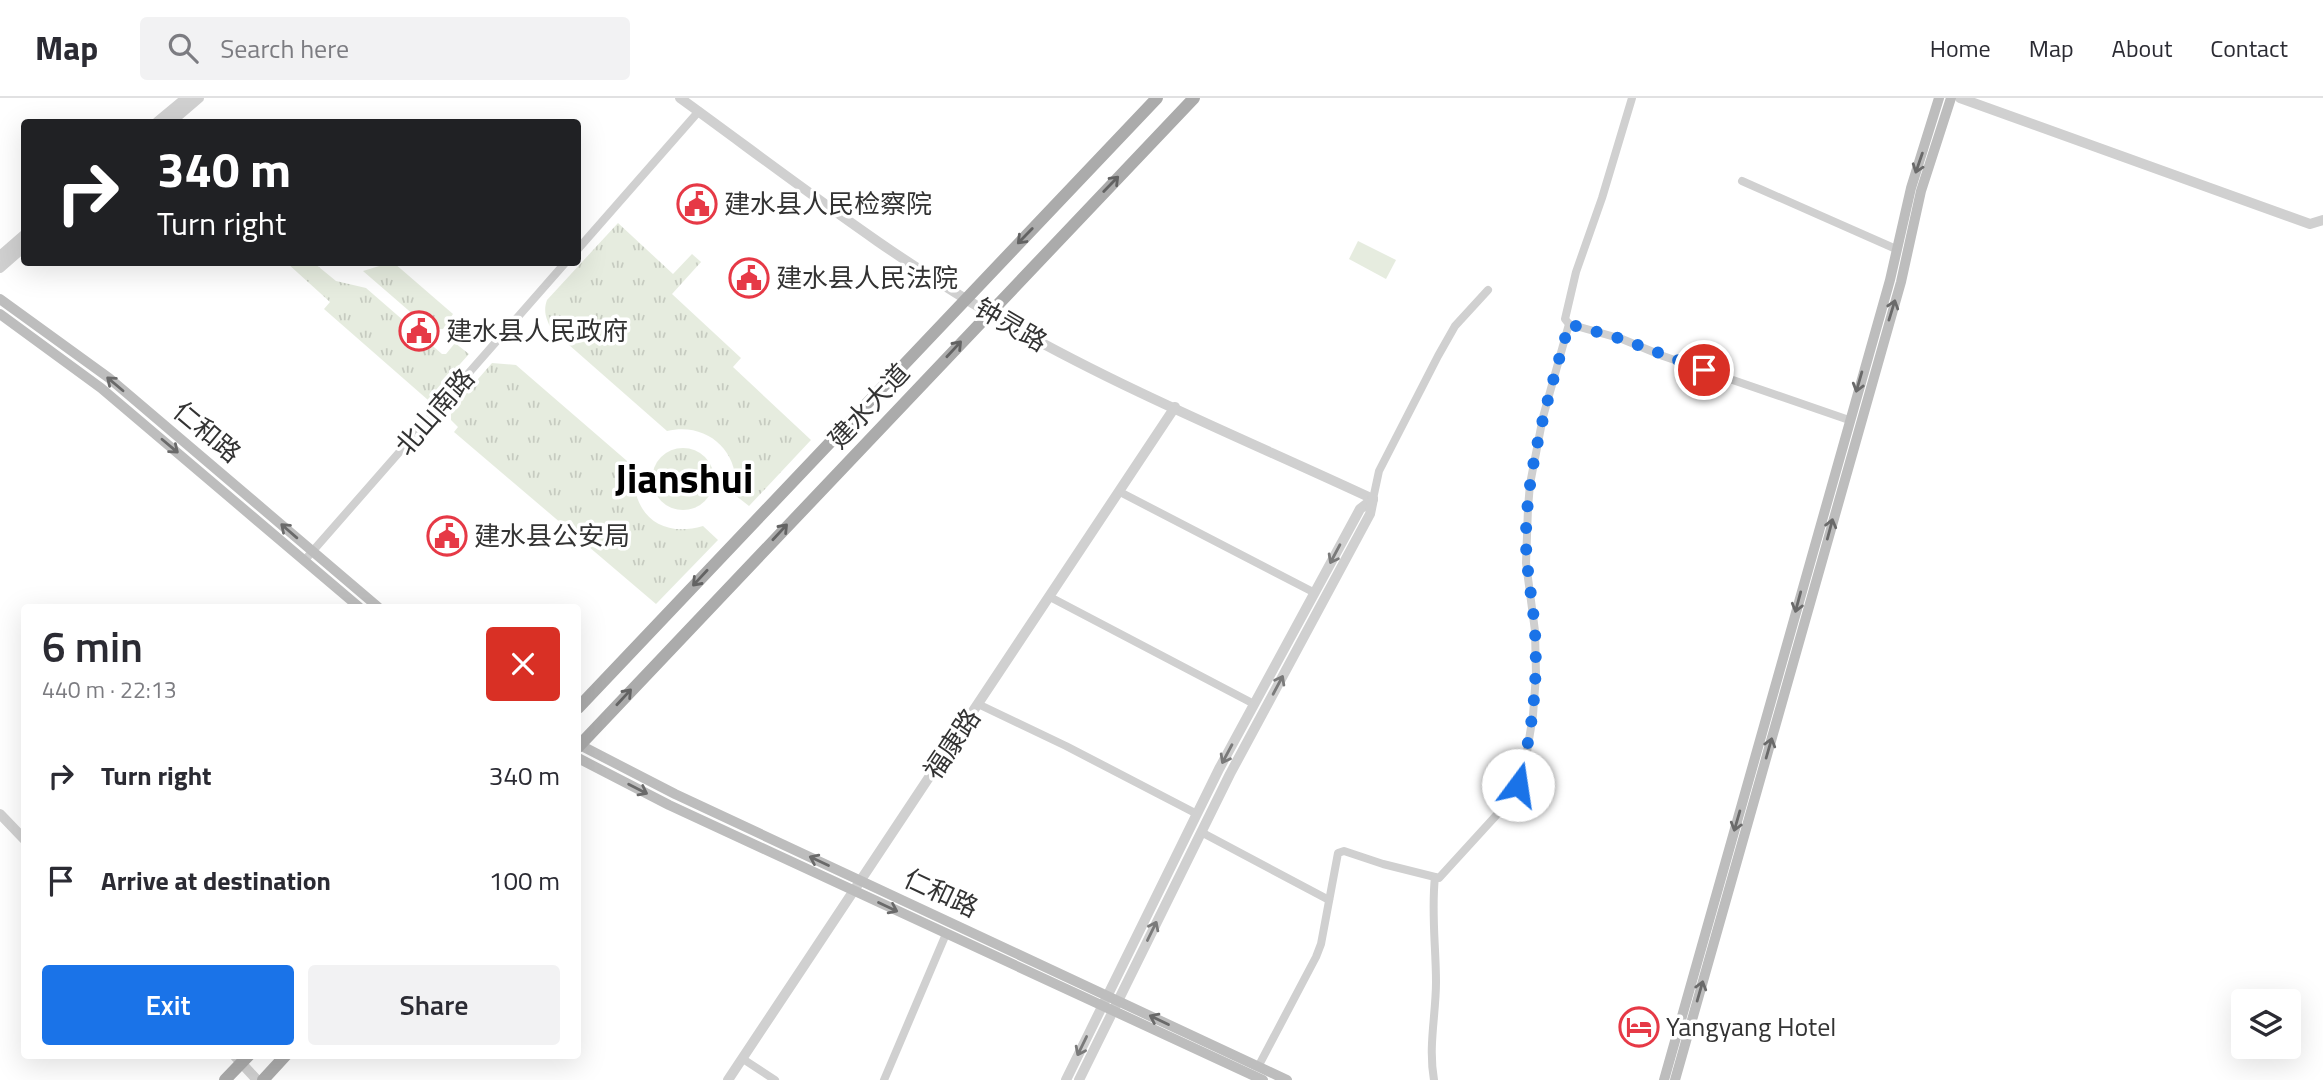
<!DOCTYPE html>
<meta charset="utf-8">
<style>
:root{--surface:#fff;--page:#f2f2f3;--text:#2b2b33;--muted:#7c7c81;--line:#e1e1e2;--accent:#1a73e8}
body{margin:0;font-family:"Titillium Web","Noto Sans SC",sans-serif;background:var(--page);color:var(--text);height:100vh;display:flex;flex-direction:column;font-size:26px;white-space:nowrap}
*{box-sizing:border-box;margin:0}
p{font-size:23px;color:var(--muted)}
.icon{flex:none;width:38px;height:38px;fill:none;stroke:currentColor;stroke-width:2;stroke-linecap:round;stroke-linejoin:round}
.map{position:relative;flex:1;overflow:hidden}
.side{position:absolute;left:21px;top:506px;width:560px;height:455px;display:flex;flex-direction:column;background:var(--surface);border-radius:7px;box-shadow:0 7px 28px #0002}
.side>*{flex:none}
.top-card{position:absolute;left:21px;top:21px;width:560px;height:147px;border-radius:7px;box-shadow:0 7px 28px #0002;background:#202124;color:#fff;overflow:hidden}
.fabs{position:absolute;left:2231px;top:891px;display:grid;gap:14px}
.fabs a{display:grid;place-items:center;width:70px;height:70px;border-radius:7px;background:var(--surface);box-shadow:0 7px 28px #0002;font-size:35px}
.pin{position:absolute;display:grid;place-items:center;width:60px;height:60px;color:#fff;margin:-30px;border:4px solid #fff;border-radius:50%;box-shadow:0 2px 7px #0007}
.me{position:absolute;width:77px;margin:-38px;rotate:14deg;stroke-linejoin:round;filter:drop-shadow(0 0 5px #0008)}
.turn{display:flex;align-items:center;gap:24px;height:147px;padding:0 21px;font-size:32px}
.turn .icon{width:91px;height:91px;stroke-width:2.5}
.turn b{display:block;font-size:49px;line-height:60px}
.round{display:grid;place-items:center;flex:none;width:74px;height:74px;border-radius:7px;background:var(--page)}
.summary{display:flex;align-items:center;justify-content:space-between;height:119px;padding:0 21px}
h1{font-size:42px;font-weight:600;line-height:52px}
.action{display:flex;gap:14px;margin-top:auto;padding:14px 21px}
.action a{flex:1;height:80px;border-radius:7px;background:var(--accent);color:#fff;font-size:28px;font-weight:600;line-height:80px;text-align:center}
.action a+a{background:var(--page);color:var(--text)}
ul{padding:0;list-style:none}
li{display:flex;align-items:center;gap:21px;height:105px;padding:0 21px}
li div{flex:1}
li b{display:block;font-size:26px}
li em{font-style:normal}
header{display:flex;align-items:center;gap:42px;box-sizing:border-box;height:98px;padding:0 35px;background:var(--surface);border-bottom:2px solid var(--line)}
header strong{font-size:33px}
nav{display:flex;gap:38px;margin-inline-start:auto;font-size:24px}
.search{width:490px;height:63px;background:var(--page);display:flex;align-items:center;gap:18px;box-sizing:border-box;padding:0 24px;border-radius:7px;color:var(--muted);font-size:26px}
.map>svg:first-child{display:block}
.grass{fill:url(#grass-tufts)}
.garden{fill:#e6ecdf}
.lines{fill:none;stroke-linecap:round;stroke-linejoin:round}
.minor{stroke:#d0d0d0;stroke-width:8}
.tertiary{stroke:#d0d0d0;stroke-width:10}
.secondary{stroke:#bdbdbd;stroke-width:10}
.primary{stroke:#ababab;stroke-width:12}
.oneway{stroke:#6a6a6a}
.oneway2{stroke:#636363}
.oneway3{stroke:#7a7a7a}
.route{stroke:#1a73e8;stroke-width:12;stroke-dasharray:0 21.6}
.labels{text-anchor:middle;stroke-width:7;stroke-linejoin:round;paint-order:stroke}
.poi-label{font-size:26px;fill:#333;stroke:#fff;text-anchor:start}
.street-label{font-size:26px;fill:#333;stroke:#fff}
.town-label{font-size:40px;font-weight:bold;fill:#000;stroke:#fff}
</style>
<header>
<strong>Map</strong>
<div class="search"><svg class="icon" aria-label="search" viewBox="0 0 24 24"><circle cx="10" cy="10" r="6"/><path d="M15 15l6 6"/></svg>Search here</div>
<nav><a>Home</a><a>Map</a><a>About</a><a>Contact</a></nav>
</header>
<div class="map">
<svg width="2323" height="982" viewBox="0 0 2323 982">
<defs>
<pattern id="grass-tufts" width="24" height="20" patternUnits="userSpaceOnUse" patternTransform="scale(1.75)"><rect width="24" height="20" fill="#e6ecdf"/><path d="M3 7l-1-3M5 7V3M7 7l1-3M15 17l-1-3M17 17v-4M19 17l1-3" fill="none" stroke="#c6cbc0"/></pattern>
</defs>
<rect width="100%" height="100%" fill="#fff"/>
<g class="grass">
<path d="M618,125L673,176L692,156L701,164L672,196L741,260L733,269L811,342L749,408L735,397C742,355 708,323 667,333L552,232C546,221 543,213 547,202Z"/>
<path d="M287,165H314L336,183L366,190L442,256H446L455,245L469,256L428,302L324,211L330,204Z"/>
<path d="M389,165H394L453,216L443,231H430L363,173Z"/>
<path d="M492,265L516,267L634,369C630,414 659,441 703,428L718,442L656,506L454,334L458,329L451,322V312Z"/>
<circle cx="683" cy="381" r="31"/>
</g>
<path class="garden" d="M1358,143L1396,162L1386,181L1349,161Z"/>
<g class="lines">
<g class="minor">
<path d="M1742,83L1896,151"/>
<path d="M578,151L699,13"/>
<path d="M1569,226L1622,241L1663,258L1849,322"/>
<path d="M1120,394L1315,495"/>
<path d="M1373,401L1379,373L1438,258L1455,228L1488,192"/>
<path d="M304,463L566,164"/>
<path d="M1050,499L1254,606"/>
<path d="M978,606L1066,648L1197,716"/>
<path d="M1201,734L1329,802"/>
<path d="M743,961L775,982"/>
<path d="M1258,969L1316,859L1321,846L1338,755L1344,753L1383,766L1439,780L1513,699L1519,687L1526,660L1533,617L1536,577L1535,533L1526,465L1528,410L1530,386L1543,319L1569,226L1565,221L1576,174L1602,100L1632,0"/>
<path d="M884,982L946,836"/>
<path d="M1434,982C1428,948 1436,917 1436,884C1436,849 1431,814 1435,779"/>
</g>
<g class="tertiary">
<path d="M680,0C789,79 896,163 1013,229C1128,294 1253,345 1373,401"/>
<path d="M1960,0L2310,126L2323,122"/>
<path d="M157,24L186,0"/>
<path d="M171,24L199,0"/>
<path d="M0,158L24,137"/>
<path d="M0,170L24,149"/>
<path d="M0,716L24,741"/>
<path d="M234,957L257,982"/>
<path d="M728,982L1175,309"/>
<path d="M1066,982L1219,671L1360,411L1373,401"/>
<path d="M1079,982L1230,676L1370,416L1373,401"/>
</g>
<g class="secondary">
<path d="M0,201L109,280L378,509"/>
<path d="M0,216L101,290L359,509"/>
<path d="M578,646L675,696L1287,982"/>
<path d="M578,660L669,707L1263,982"/>
<path d="M1664,982L1890,182L1911,90L1939,0"/>
<path d="M1675,982L1901,184L1921,93L1951,0"/>
</g>
<g class="primary">
<path d="M578,610L1157,0"/>
<path d="M578,649L1194,0"/>
<path d="M225,982L249,957"/>
<path d="M263,982L286,957"/>
</g>
</g>
<defs><path id="oneway-shaft" d="M-6 0H5M1.5-3L5.5 0L1.5 3" fill="none" stroke-width="1.6" stroke-linecap="round" stroke-linejoin="round" transform="scale(1.75)"/></defs>
<g class="oneway">
<use href="#oneway-shaft" transform="translate(1919 65) rotate(109)"/>
<use href="#oneway-shaft" transform="translate(1892 212) rotate(-73)"/>
<use href="#oneway-shaft" transform="translate(1859 284) rotate(106)"/>
<use href="#oneway-shaft" transform="translate(115 286) rotate(-140)"/>
<use href="#oneway-shaft" transform="translate(170 348) rotate(40)"/>
<use href="#oneway-shaft" transform="translate(1830 431) rotate(-75)"/>
<use href="#oneway-shaft" transform="translate(289 433) rotate(-139)"/>
<use href="#oneway-shaft" transform="translate(1798 504) rotate(105)"/>
<use href="#oneway-shaft" transform="translate(1769 650) rotate(-74)"/>
<use href="#oneway-shaft" transform="translate(638 691) rotate(27)"/>
<use href="#oneway-shaft" transform="translate(1737 723) rotate(106)"/>
<use href="#oneway-shaft" transform="translate(819 763) rotate(-155)"/>
<use href="#oneway-shaft" transform="translate(888 809) rotate(25)"/>
<use href="#oneway-shaft" transform="translate(1700 893) rotate(-74)"/>
<use href="#oneway-shaft" transform="translate(1159 922) rotate(-154)"/>
</g>
<g class="oneway2">
<use href="#oneway-shaft" transform="translate(1111 86) rotate(-46)"/>
<use href="#oneway-shaft" transform="translate(1025 138) rotate(134)"/>
<use href="#oneway-shaft" transform="translate(954 251) rotate(-47)"/>
<use href="#oneway-shaft" transform="translate(780 434) rotate(-47)"/>
<use href="#oneway-shaft" transform="translate(700 480) rotate(133)"/>
<use href="#oneway-shaft" transform="translate(624 599) rotate(-47)"/>
</g>
<g class="oneway3">
<use href="#oneway-shaft" transform="translate(1335 456) rotate(118)"/>
<use href="#oneway-shaft" transform="translate(1278 587) rotate(-62)"/>
<use href="#oneway-shaft" transform="translate(1227 656) rotate(118)"/>
<use href="#oneway-shaft" transform="translate(1152 833) rotate(-64)"/>
<use href="#oneway-shaft" transform="translate(1082 948) rotate(116)"/>
</g>
<g class="lines">
<path class="route" d="M1518,687C1532,637 1538,586 1535,535C1533,501 1525,468 1526,434C1528,363 1550,294 1569,226L1622,241L1704,272"/>
</g>
<defs>
<g id="civic-ring" transform="scale(2.0125)"><circle r="9.5" fill="#fff" stroke="#e63946" stroke-width="1.5"/><path d="M-.6-6.5H3V-4.5H.6V-3L4-1V1h2V6H-6V1h2V-1L-.6-3ZM-1.2 2.5V6h2.4V2.5Z" fill="#e63946"/></g>
<g id="hotel-ring" transform="scale(2.0125)"><circle r="9.5" fill="#fff" stroke="#e63946" stroke-width="1.5"/><path d="M-6-4.5h1.5V1H6V5H4.5V3h-9V5H-6ZM-4 0a1.8 1.8 0 1 1 3.6 0ZM.5 0V-2.5h3Q6-2.5 6 0Z" fill="#e63946"/></g>
</defs>
<g fill-rule="evenodd">
<use href="#civic-ring" x="697" y="106"/>
<use href="#civic-ring" x="749" y="180"/>
<use href="#civic-ring" x="419" y="233"/>
<use href="#civic-ring" x="447" y="438"/>
<use href="#hotel-ring" x="1639" y="929"/>
</g>
<g class="labels">
<g class="poi-label">
<text x="724" y="115">建水县人民检察院</text>
<text x="776" y="189">建水县人民法院</text>
<text x="446" y="242">建水县人民政府</text>
<text x="474" y="447">建水县公安局</text>
<text x="1666" y="938">Yangyang Hotel</text>
</g>
<g class="street-label">
<text transform="translate(1011 227) rotate(30)" y="9">钟灵路</text>
<text transform="translate(869 308) rotate(-47)" y="9">建水大道</text>
<text transform="translate(435 314) rotate(-49)" y="9">北山南路</text>
<text transform="translate(207 334) rotate(40)" y="9">仁和路</text>
<text transform="translate(952 646) rotate(-56)" y="9">福康路</text>
<text transform="translate(941 795) rotate(25)" y="9">仁和路</text>
</g>
<g class="town-label">
<text x="684" y="395">Jianshui</text>
</g>
</g>
</svg>
<div class="fabs">
<a><svg class="icon" aria-label="layers" viewBox="0 0 24 24"><path d="M12 4l9 5-9 5-9-5zM3 14l9 5 9-5"/></svg></a>
</div>
<div class="pin" style="left:1704px;top:272px;background:#d93025"><svg class="icon" aria-label="arrive" viewBox="0 0 24 24"><path d="M6 21V4h12l-3 4 3 4H6"/></svg></div>
<svg class="me" style="left:1518px;top:687px" viewBox="-20 -20 40 40"><circle r="19" fill="#fff"/><path d="M0-13L10 11 0 6-10 11z" fill="#1a73e8"/></svg>
<div class="top-card">
<div class="turn"><svg class="icon" aria-label="right" viewBox="0 0 24 24"><path d="M7 20v-9h11M14 6l5 5-5 5"/></svg><div><b>340 m</b>Turn right</div></div>
</div>
<section class="side">
<div class="summary"><div><h1>6 min</h1><p>440 m · 22:13</p></div><a class="round" style="background:#d93025;color:#fff"><svg class="icon" aria-label="close" viewBox="0 0 24 24"><path d="M6 6l12 12M18 6L6 18"/></svg></a></div>
<ul>
<li><svg class="icon" aria-label="right" viewBox="0 0 24 24"><path d="M7 20v-9h11M14 6l5 5-5 5"/></svg><div><b>Turn right</b></div><em>340 m</em></li>
<li><svg class="icon" aria-label="arrive" viewBox="0 0 24 24"><path d="M6 21V4h12l-3 4 3 4H6"/></svg><div><b>Arrive at destination</b></div><em>100 m</em></li>
</ul>
<div class="action"><a>Exit</a><a>Share</a></div>
</section>
</div>
